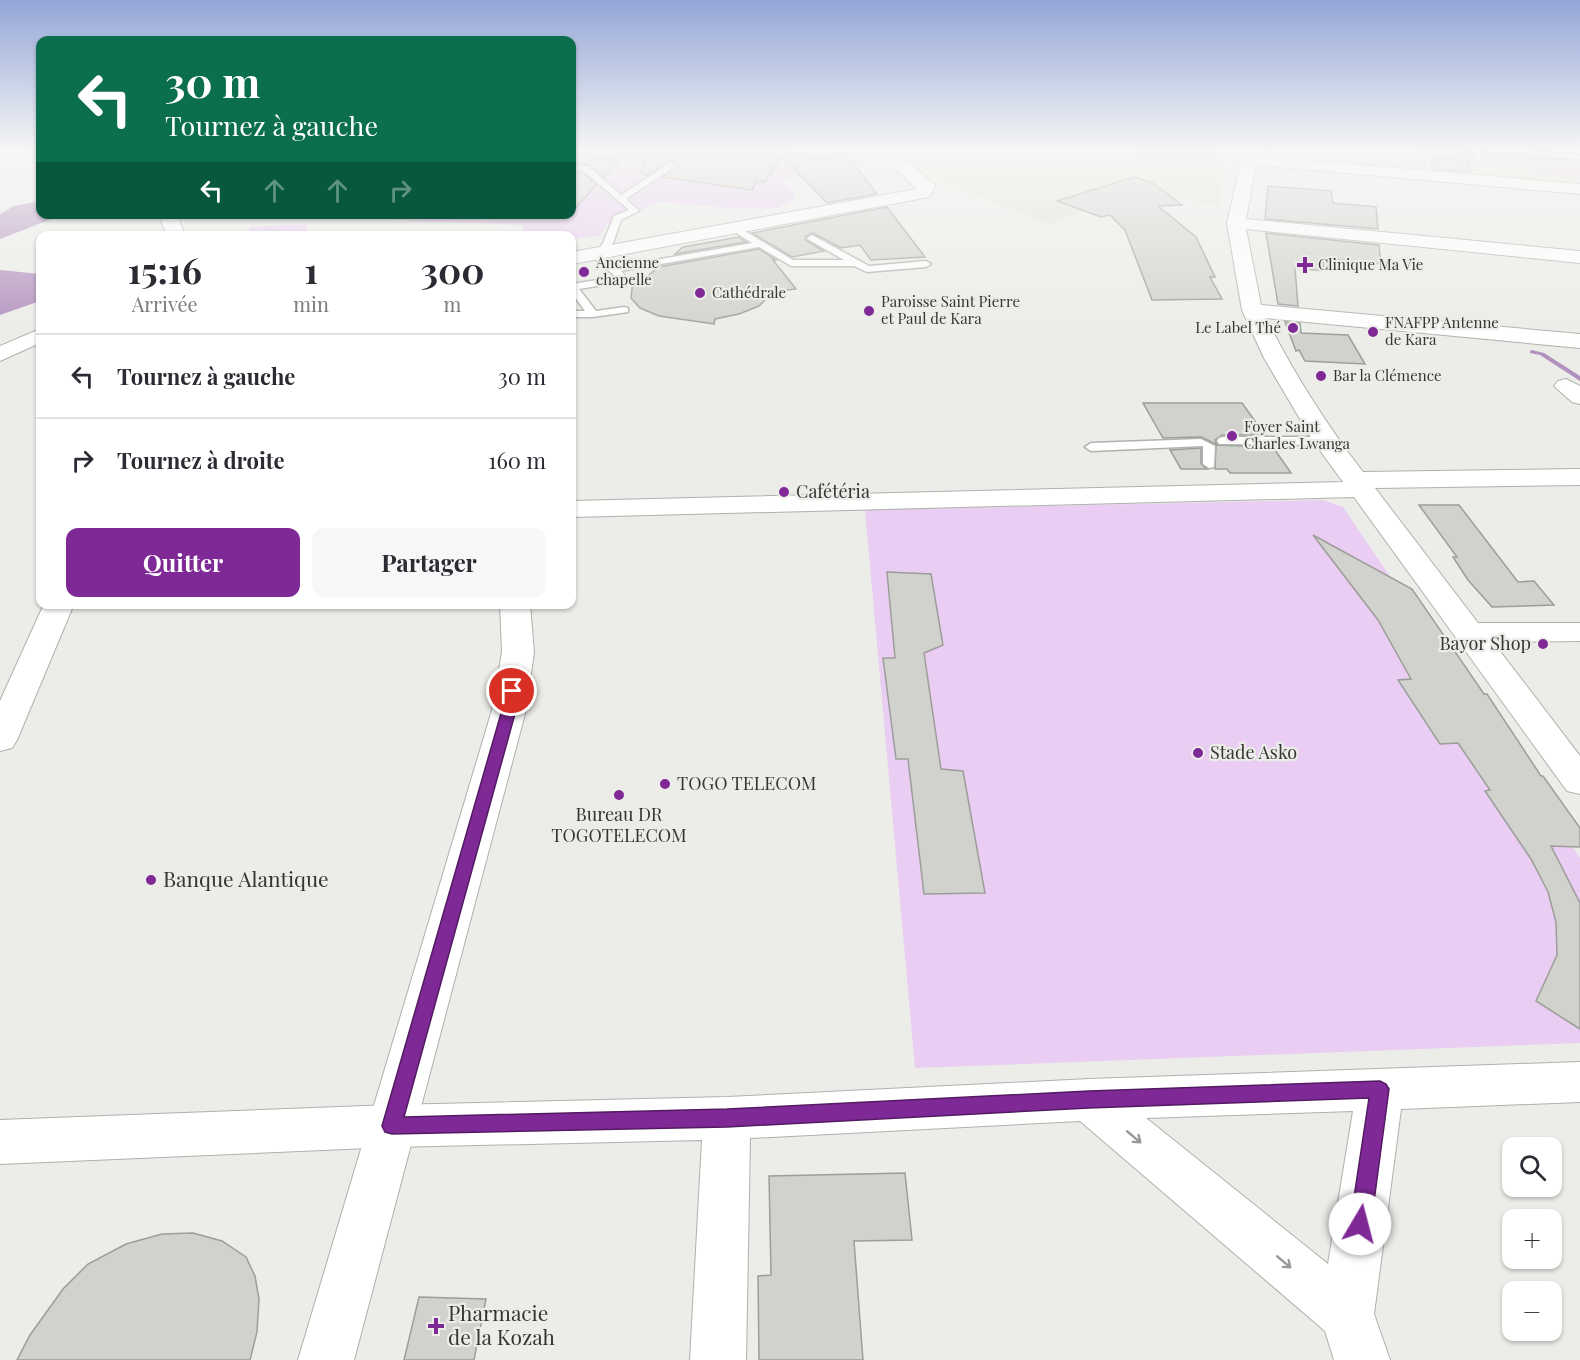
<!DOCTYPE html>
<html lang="fr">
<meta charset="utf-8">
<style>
:root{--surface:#fff;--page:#f7f7f7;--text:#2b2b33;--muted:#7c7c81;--line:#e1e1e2;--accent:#7f2997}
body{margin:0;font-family:"Playfair Display",serif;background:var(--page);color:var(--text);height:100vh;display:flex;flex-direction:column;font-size:22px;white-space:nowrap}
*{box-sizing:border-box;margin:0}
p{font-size:20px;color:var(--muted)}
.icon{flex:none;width:33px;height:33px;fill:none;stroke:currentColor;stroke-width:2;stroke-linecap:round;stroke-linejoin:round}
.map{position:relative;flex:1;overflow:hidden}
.drawer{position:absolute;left:36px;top:231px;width:540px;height:378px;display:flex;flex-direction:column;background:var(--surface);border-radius:12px;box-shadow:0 2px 4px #0004}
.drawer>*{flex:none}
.banner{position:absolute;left:36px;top:36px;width:540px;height:183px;border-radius:12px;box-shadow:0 2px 4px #0004;background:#0b6e4f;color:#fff;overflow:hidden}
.controls{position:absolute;left:1502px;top:1137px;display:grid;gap:12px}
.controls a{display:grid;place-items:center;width:60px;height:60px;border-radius:12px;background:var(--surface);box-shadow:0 2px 4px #0004;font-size:30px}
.pin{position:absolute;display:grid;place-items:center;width:51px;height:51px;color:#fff;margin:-26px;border:3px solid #fff;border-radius:50%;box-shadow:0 2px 6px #0007}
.me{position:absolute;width:66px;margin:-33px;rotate:8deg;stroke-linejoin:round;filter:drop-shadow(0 0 4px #0008)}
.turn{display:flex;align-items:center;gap:21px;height:126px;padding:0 30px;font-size:27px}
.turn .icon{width:78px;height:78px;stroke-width:2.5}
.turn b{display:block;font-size:42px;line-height:51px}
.lanes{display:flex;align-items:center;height:57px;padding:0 30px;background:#0003;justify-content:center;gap:30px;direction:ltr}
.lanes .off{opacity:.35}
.eta{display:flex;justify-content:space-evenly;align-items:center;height:102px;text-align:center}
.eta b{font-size:36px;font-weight:700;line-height:42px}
.primary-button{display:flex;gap:12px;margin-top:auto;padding:12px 30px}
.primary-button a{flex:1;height:69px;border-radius:12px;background:var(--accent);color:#fff;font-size:24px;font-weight:700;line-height:69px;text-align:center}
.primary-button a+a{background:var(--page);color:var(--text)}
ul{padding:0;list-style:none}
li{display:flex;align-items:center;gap:18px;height:84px;padding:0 30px;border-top:2px solid var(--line)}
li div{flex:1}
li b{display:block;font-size:22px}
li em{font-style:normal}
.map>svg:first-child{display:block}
.built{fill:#e2e2d6}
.green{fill:#e9cdf2}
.water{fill:#b391be}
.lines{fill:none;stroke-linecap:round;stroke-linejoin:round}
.stream{fill:#b391be;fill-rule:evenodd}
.building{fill:#d1d1cd;stroke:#9d9d99;stroke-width:1.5}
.service-casing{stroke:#b0b0ac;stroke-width:3}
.minor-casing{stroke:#b0b0ac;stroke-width:2}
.secondary-casing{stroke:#b0b0ac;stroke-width:2}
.service{fill:#fff;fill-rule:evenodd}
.minor{fill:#fff;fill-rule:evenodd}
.secondary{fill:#fff;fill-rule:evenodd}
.oneway{stroke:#9a9a99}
.route{fill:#7f2997;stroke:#531b62;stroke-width:1.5}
.poi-dot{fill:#7f2997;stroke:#ecece8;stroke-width:2}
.labels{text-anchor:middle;stroke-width:4.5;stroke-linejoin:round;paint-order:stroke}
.far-poi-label{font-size:15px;fill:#353533;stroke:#ecece8;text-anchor:start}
.poi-label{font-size:18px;fill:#353533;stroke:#ecece8;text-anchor:start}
.near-poi-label{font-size:21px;fill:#353533;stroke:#ecece8;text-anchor:start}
</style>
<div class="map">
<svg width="1580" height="1360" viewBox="0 0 1580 1360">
<rect width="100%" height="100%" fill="#ecece8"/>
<g class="built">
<path d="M901,150H1229L1218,206L1178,198L1135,193L1049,224L916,172Z"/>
<path d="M1268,150H1580V185L1281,159L1267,156Z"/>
</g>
<g class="green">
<path d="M572,150H779L827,158L806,175L783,181L795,193L794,200L777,208L741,209L662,202L652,204L637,213L608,223L600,236L572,238V236L524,235L522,225L409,221L369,215L572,214Z"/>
<path d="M1134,150H1214L1210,169L1130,162Z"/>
<path d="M1416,150L1475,151L1477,161L1450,158L1449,154L1424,152V157L1417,156Z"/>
<path d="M1479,152L1580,162V178L1534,173L1530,165L1481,161Z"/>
<path d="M308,224L305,235H247L250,227Z"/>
<path d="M1323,500L1343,507L1580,858V1043L915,1068L865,510Z"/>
</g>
<g class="water">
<path d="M40,201V214L62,215L0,239V214L14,206Z"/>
<path d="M0,270L40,274V301L0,315Z"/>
</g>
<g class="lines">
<g class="stream">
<path d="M1264,150H1268L1267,155L1282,160L1280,161L1263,157Z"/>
<path d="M1460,150H1471L1580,160V162Z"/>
<path d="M1532,350L1544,353L1580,376V381L1540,355L1530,353V351Z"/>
</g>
</g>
<g class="building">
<path d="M648,150H787L785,152L817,158L847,155L877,194L827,203L782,156L765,182L757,181L752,190L663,177L679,165L671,161L648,175L641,173Z"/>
<path d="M572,154L619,161L604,177L589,165L572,163Z"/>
<path d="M1432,158L1468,161L1470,172L1432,169Z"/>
<path d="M572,171L583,173L596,185L572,212Z"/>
<path d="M1134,177L1152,183L1182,205L1158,206L1196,237L1215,277H1210L1222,299L1152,300L1125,230L1110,215L1101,217L1057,201Z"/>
<path d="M1268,186L1331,191L1333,203L1376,207L1378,229L1265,219Z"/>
<path d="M887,207L925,257L871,260L860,245L841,248L813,233L806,236L805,240L824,251L792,257L752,233Z"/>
<path d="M1266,233L1379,245L1381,264L1323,258L1324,271L1295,268L1298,306L1278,304Z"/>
<path d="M739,237L746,242L675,254L683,247Z"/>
<path d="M759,249L776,260H773L796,289L773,292L759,306L739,314L715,319L714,324L659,316L640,308L631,298L632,288L659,267Z"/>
<path d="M1285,322L1300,323L1301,333L1348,335L1365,364L1305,361L1299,350L1296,351Z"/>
<path d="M1143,403H1242L1265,435H1222L1215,440L1217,445L1273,447L1291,473H1230L1227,469H1215L1216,444L1201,437L1163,438Z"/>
<path d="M1201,448V464L1207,469H1181L1170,450Z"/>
<path d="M1419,505H1459L1518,582L1534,581L1554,605L1492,607L1468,580L1453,557H1457Z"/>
<path d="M1313,535L1412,589L1484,694H1487L1541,776H1543L1580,828V847L1551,846L1580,903V1029L1536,1001L1557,955L1556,922L1548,892L1531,859L1485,791L1490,790L1458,743L1440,744L1398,680L1411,679L1378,620Z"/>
<path d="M887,572L931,574L943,645L924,653L941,769L963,771L985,893L924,894L908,759H896L883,658H895Z"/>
<path d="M905,1173L912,1240L854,1241L863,1360H759L758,1276L771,1275L769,1176Z"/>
<path d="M193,1233L222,1241L246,1257L255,1276L259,1299L257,1332L250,1360H17L30,1335L63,1289L88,1264L126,1244L162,1234Z"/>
<path d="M419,1297L486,1299L474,1360H404Z"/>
</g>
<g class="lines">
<g class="service-casing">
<g id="service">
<path d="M1359,150H1367V151L1363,153Z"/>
<path d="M1472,150H1480L1482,162H1476Z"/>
<path d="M1487,150H1516L1580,155V159L1491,152Z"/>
<path d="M670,163L677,165L626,199L639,211L621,220L613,243L602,256L615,267L752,243L732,230L730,228L735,225L793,260H844L809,240L807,238L812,235L869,266L926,261L931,264L926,267L867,272L854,266H791L759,247L621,271L628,279L626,281L579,289L596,311L624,307L628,308V312L593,317H572V311H585L572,293V284L616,277L589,254L597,252L603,243L614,216L629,210L584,171L572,169V165L589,167L621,195Z"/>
<path d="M1223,437H1326L1332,441L1326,445L1219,444L1217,441L1219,438Z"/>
<path d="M1201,439L1215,446L1214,467L1209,468L1203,464V446L1091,451L1085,447L1091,443Z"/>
</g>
</g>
<g class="minor-casing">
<g id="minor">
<path d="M877,150H893L933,183L935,187L929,197L572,264V252L917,189Z"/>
<path d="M1244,150H1258V156L1580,184V194L1256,165L1246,219L1580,251V263L1246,229L1261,305L1580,334V348L1266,318C1293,372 1326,424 1363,472L1580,469V485L1375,488L1478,623H1580V641L1493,642L1580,756V794L1567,791L1354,497L572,517V501L1343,482L1313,441L1264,358L1242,310L1227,223Z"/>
<path d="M40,329V343L0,361V346Z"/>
<path d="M1566,379L1580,386V404L1572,402L1554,386L1558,381Z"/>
<path d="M44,604H74L17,740L12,748L0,751V701Z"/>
<path d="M1580,1062V1102L1401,1109L1374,1314L1390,1360H1334L1325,1331L1080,1121L750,1138L746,1360H690L702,1140L392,1147L0,1164V1120L392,1105L727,1097L1089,1079ZM1353,1111L1328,1264L1146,1118Z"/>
</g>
</g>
<g class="secondary-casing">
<g id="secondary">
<path d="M159,214H177L185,236H167Z"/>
<path d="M500,604H530L534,652L526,710L354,1360H298L492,710L502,652Z"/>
</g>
</g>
<use href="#service" class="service"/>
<use href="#minor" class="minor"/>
<use href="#secondary" class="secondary"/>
</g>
<defs><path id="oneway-shaft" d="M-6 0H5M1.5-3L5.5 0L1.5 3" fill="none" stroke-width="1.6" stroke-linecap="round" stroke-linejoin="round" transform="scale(1.5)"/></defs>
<g class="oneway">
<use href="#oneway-shaft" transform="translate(1134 1137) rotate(40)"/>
<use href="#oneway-shaft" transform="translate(1284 1262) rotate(40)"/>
</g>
<linearGradient id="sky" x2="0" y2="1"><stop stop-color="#93a6d7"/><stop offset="0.44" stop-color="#f6f6f5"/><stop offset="1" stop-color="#f6f6f5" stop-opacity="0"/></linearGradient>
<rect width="1580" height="340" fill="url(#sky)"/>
<path class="route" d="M512,687L519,691L516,710L404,1117L727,1109L1089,1091L1380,1081L1386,1084L1389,1089L1371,1224L1368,1231L1360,1234L1353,1231L1350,1224L1369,1098L1089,1108L727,1127L392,1134L385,1132L382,1126L502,710L505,691Z"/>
<g class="poi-dot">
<path d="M1302 256h6v6h6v6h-6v6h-6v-6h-6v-6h6z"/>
<circle cx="584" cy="272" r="6"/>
<circle cx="700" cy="293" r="6"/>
<circle cx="869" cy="311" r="6"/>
<circle cx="1293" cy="328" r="6"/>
<circle cx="1373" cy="332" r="6"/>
<circle cx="1321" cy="376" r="6"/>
<circle cx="1232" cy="436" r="6"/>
<circle cx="784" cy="492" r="6"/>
<circle cx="1543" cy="644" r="6"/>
<circle cx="1198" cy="753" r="6"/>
<circle cx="665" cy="784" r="6"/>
<circle cx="619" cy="795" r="6"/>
<circle cx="151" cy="880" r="6"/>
<path d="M433 1317h6v6h6v6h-6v6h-6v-6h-6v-6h6z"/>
</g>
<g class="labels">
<g class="far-poi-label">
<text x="596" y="268">Ancienne<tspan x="596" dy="17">chapelle</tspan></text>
<text x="1318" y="270">Clinique Ma Vie</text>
<text x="712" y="298">Cathédrale</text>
<text x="881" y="307">Paroisse Saint Pierre<tspan x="881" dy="17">et Paul de Kara</tspan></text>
<text x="1385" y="328">FNAFPP Antenne<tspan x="1385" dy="17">de Kara</tspan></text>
<text x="1281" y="333" text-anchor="end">Le Label Thé</text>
<text x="1333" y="381">Bar la Clémence</text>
<text x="1244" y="432">Foyer Saint<tspan x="1244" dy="17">Charles Lwanga</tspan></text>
</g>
<g class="poi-label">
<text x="796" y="498">Cafétéria</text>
<text x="1531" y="650" text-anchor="end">Bayor Shop</text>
<text x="1210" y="759">Stade Asko</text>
<text x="677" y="790">TOGO TELECOM</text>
<text x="619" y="821" text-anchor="middle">Bureau DR<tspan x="619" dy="21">TOGOTELECOM</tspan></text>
</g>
<g class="near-poi-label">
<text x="163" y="887">Banque Alantique</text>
<text x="448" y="1321">Pharmacie<tspan x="448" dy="24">de la Kozah</tspan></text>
</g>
</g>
</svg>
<div class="controls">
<a><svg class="icon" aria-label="search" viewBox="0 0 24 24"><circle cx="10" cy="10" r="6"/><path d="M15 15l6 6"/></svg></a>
<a>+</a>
<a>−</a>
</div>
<div class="pin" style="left:512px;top:691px;background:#d93025"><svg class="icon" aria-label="arrive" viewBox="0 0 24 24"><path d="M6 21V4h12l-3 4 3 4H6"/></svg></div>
<svg class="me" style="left:1360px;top:1224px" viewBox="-20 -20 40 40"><circle r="19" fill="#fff"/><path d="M0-13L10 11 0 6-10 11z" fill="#7f2997"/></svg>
<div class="banner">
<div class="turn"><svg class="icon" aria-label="left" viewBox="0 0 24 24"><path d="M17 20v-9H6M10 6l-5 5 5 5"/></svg><div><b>30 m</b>Tournez à gauche</div></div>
<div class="lanes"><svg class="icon" aria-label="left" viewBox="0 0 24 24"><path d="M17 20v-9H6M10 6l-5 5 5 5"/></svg><svg class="icon off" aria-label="ahead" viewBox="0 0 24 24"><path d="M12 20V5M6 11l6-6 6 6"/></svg><svg class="icon off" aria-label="ahead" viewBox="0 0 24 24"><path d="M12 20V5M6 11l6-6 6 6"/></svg><svg class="icon off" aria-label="right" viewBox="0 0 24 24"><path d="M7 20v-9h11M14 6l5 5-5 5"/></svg></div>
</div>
<section class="drawer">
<div class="eta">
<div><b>15:16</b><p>Arrivée</p></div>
<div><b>1</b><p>min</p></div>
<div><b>300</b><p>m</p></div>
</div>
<ul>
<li><svg class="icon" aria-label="left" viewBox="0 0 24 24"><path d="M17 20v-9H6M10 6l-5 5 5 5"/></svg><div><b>Tournez à gauche</b></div><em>30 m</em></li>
<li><svg class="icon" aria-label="right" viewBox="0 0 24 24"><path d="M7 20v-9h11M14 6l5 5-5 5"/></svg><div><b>Tournez à droite</b></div><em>160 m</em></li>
</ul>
<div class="primary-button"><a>Quitter</a><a>Partager</a></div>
</section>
</div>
